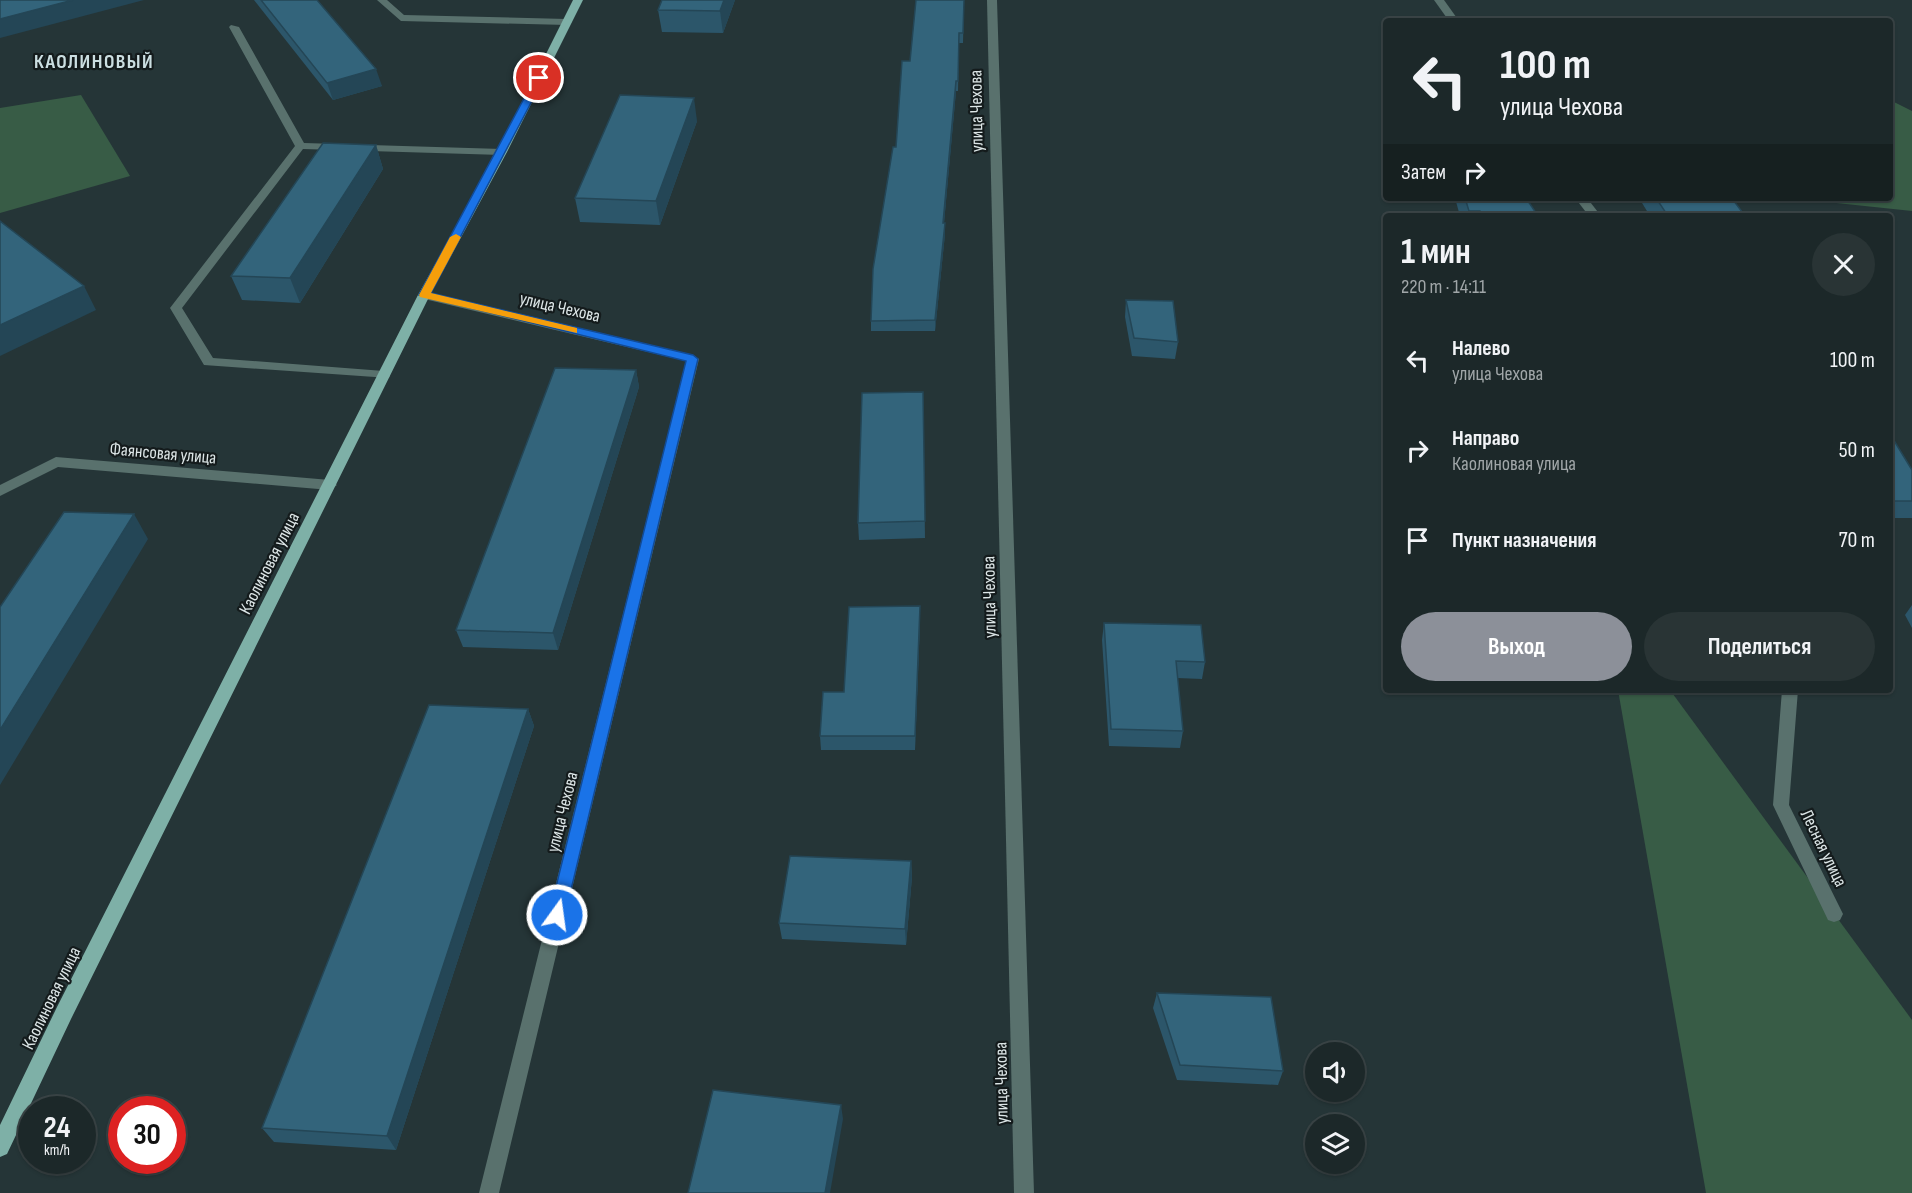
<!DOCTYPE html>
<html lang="ru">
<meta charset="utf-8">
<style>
:root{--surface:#1c2829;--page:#293435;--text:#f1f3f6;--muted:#a0a6a8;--line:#3a4446;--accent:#8c9099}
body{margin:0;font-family:"Sofia Sans Condensed",sans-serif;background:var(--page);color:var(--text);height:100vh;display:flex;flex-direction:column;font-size:22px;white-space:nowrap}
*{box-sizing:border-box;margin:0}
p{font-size:20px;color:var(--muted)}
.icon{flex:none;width:33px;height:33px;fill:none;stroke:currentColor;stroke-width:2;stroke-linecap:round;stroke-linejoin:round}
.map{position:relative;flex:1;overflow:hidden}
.panel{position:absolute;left:1383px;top:213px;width:510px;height:480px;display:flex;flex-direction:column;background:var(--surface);border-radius:6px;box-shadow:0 2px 4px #0004,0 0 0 2px var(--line)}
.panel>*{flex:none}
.hud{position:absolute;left:1383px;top:18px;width:510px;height:183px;border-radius:6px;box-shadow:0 2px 4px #0004,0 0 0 2px var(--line);background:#1c2829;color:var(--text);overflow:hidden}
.fabs{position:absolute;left:1305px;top:1042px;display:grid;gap:12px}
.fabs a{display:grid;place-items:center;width:60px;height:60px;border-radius:50%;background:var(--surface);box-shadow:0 2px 4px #0004,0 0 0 2px var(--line);font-size:30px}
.speed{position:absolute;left:18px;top:1096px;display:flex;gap:12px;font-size:30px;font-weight:700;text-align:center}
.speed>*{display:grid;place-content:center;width:78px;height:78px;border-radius:50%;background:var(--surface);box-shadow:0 2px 4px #0004,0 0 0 2px var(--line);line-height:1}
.speed small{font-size:15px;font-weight:400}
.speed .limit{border:9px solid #d22;background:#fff;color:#111}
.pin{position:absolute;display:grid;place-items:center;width:51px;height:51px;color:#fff;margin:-26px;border:3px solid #fff;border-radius:50%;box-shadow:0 2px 6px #0007}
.me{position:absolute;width:66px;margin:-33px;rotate:14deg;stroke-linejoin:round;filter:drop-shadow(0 0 4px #0008)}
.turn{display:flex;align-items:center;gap:21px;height:126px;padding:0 18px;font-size:27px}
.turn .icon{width:78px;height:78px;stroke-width:2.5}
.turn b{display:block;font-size:42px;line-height:51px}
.then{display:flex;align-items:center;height:57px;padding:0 18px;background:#0003;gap:12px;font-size:22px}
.round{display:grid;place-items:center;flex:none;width:63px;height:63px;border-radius:32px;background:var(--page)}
.head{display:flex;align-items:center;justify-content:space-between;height:102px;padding:0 18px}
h1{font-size:36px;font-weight:700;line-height:45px}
.primary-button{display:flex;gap:12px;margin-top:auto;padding:12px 18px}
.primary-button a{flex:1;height:69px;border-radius:36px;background:var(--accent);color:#fff;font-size:24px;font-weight:700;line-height:69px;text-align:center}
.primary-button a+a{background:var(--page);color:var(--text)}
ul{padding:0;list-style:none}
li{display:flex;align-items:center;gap:18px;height:90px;padding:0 18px}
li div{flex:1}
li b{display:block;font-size:22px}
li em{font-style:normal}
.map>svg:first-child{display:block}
.green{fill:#385c46}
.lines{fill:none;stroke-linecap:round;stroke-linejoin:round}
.service{fill:#59716d;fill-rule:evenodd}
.minor{fill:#59716d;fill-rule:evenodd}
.primary{fill:#7eb0a7;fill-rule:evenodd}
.wall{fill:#2c566a}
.shaded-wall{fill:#244656}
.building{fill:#33647b;stroke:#244656;stroke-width:1.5}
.route{fill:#1a73e8;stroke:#114b97;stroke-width:1.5}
.slow{fill:#f59e0b}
.labels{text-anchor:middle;stroke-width:4.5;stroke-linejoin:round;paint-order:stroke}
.street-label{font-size:18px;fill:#dde6e7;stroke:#141b1c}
.far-district-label{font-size:20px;font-weight:bold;letter-spacing:1.5px;fill:#cbdee1;stroke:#141b1c}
</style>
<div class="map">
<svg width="1912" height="1193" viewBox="0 0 1912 1193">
<rect width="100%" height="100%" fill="#253537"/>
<g class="green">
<path d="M81,95L130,176L0,213V108Z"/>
<path d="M1890,100L1912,111V211L1789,198H1890Z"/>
<path d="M1618,690H1670L1912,1020V1193H1706Z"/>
</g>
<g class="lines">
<g class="service">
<path d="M377,0H387L404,15L567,19L572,22L567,25L401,21Z"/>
<path d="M231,25L239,27L304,143L502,149L507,152L502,155L303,149L182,308L213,358L384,371L390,375L389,378L204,365L170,308L295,146L229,27Z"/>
<path d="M56,457L330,480L337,485L330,490L58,467L0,496V485Z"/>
</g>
<g class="minor">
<path d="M987,0H997L1034,1193H1014Z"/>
<path d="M1434,0H1444L1459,21H1449Z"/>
<path d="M1575,198H1587L1601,216H1589Z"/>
<path d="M424,291L693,355L699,359L499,1193H479L686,361L420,298L418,295Z"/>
<path d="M1782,690H1798L1789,805L1843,914L1840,920L1834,922L1828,920L1773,805Z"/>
</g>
<path class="primary" d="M573,0H583L507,152L430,295L71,1019L7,1154L0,1157V1125L57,1007L418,295L497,152Z"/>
</g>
<g class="wall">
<path d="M254,0H317L382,86L333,100Z"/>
<path d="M735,0L723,33L662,32L658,10Z"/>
<path d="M964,0L963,43H959L958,91H956L944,223L945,234L935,331H871V321L910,61Z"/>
<path d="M697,121L660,225L580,222L575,198Z"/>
<path d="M376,145L383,169L300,303L242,300L231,276Z"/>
<path d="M1455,198H1526L1536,213L1535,216H1460Z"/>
<path d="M1639,198H1723L1725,201L1745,216H1650Z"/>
<path d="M1126,300L1178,342L1175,359L1132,356L1125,317Z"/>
<path d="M636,370L639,387L558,650L463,647L456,630Z"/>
<path d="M923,392L925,538L859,540L858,523Z"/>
<path d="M1890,434L1912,470V518H1890Z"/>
<path d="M1912,605V628L1905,615Z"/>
<path d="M920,606V621L915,750H821L820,736L844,692Z"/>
<path d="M1104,623L1205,662L1202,679L1177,678L1183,731L1180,748L1109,746L1102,640Z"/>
<path d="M528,709L534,726L396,1150L274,1142L262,1128Z"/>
<path d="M911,861L912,877L906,945L782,939L779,923Z"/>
<path d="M1157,993L1283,1071L1278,1085L1177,1080L1153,1008Z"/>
</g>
<g class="shaded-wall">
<path d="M73,0H144L0,38V19Z"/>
<path d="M724,0H735L723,33L720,11Z"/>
<path d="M376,69L382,86L333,100L327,83Z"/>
<path d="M956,81V91L943,234V223Z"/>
<path d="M694,98L697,121L660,225L656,201Z"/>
<path d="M376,145L383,169L300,303L290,278Z"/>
<path d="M945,223V234L935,331V320Z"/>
<path d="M84,286L96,310L0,356V325Z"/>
<path d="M636,370L639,387L558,650L553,633Z"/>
<path d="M134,514L148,539L0,785V730Z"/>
<path d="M920,606V621L915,750V736Z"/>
<path d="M528,709L534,726L396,1150L387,1136Z"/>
<path d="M911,861L912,877L906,945L905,929Z"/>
<path d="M841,1105L843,1119L830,1193H825Z"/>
</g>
<g class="building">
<path d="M0,0H73L0,19Z"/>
<path d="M261,0H317L376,69L327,83Z"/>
<path d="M662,0H724L720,11L658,10Z"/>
<path d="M916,0H964L963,33H959L958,81H956L943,223H945L935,320L871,321L873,269L893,147H896L902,61H910Z"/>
<path d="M620,95L694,98L656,201L575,198Z"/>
<path d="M323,143L376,145L290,278L231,276Z"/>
<path d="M1465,198H1526L1536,213L1519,212L1522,216H1483L1480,211H1469Z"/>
<path d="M1656,198H1723L1725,201H1734L1745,216H1668Z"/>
<path d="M0,221L84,286L0,325Z"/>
<path d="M1126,300L1173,301L1178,342L1134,338Z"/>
<path d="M555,368L636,370L553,633L456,630Z"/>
<path d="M923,392L925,521L858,523L862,393Z"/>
<path d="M1890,434L1912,470V501H1890Z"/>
<path d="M64,512L134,514L0,730V607Z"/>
<path d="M920,606L915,736H820L823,692H844L849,607Z"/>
<path d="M1104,623L1201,625L1205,662L1176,661L1183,731L1111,729Z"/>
<path d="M429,705L528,709L387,1136L262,1128Z"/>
<path d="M790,856L911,861L905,929L779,923Z"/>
<path d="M1157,993L1271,997L1283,1071L1180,1065Z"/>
<path d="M713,1090L841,1105L825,1193H688Z"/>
</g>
<path class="route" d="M536,76L544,78L431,293L693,355L698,359L565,915L563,920L557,922L551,920L549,915L686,361L419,295Z"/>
<path class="slow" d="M456,234L461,237L431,293L577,328V333L420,297L419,295L450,237Z"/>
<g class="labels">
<g class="street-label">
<text transform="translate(976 111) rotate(-91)" y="6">улица Чехова</text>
<text transform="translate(560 307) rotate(13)" y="6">улица Чехова</text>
<text transform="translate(163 453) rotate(5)" y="6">Фаянсовая улица</text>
<text transform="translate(269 563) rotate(-63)" y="6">Каолиновая улица</text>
<text transform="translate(989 597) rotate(-91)" y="6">улица Чехова</text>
<text transform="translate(562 812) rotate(-76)" y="6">улица Чехова</text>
<text transform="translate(1824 848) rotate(64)" y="6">Лесная улица</text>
<text transform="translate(51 998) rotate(-64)" y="6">Каолиновая улица</text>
<text transform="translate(1001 1083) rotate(-91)" y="6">улица Чехова</text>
</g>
<g class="far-district-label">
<text x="94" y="68">КАОЛИНОВЫЙ</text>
</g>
</g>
</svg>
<div class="fabs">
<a><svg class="icon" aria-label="sound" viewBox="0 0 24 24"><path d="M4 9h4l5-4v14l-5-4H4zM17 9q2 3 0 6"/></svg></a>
<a><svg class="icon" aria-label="layers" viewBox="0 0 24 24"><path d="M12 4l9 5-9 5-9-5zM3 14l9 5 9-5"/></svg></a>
</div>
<div class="speed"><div>24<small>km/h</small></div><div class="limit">30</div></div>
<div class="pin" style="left:539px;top:78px;background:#d93025"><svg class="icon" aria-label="arrive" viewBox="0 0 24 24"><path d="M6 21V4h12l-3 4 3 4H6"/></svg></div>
<svg class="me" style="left:557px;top:915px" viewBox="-20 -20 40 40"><circle r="17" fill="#1a73e8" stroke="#fff" stroke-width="3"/><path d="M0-11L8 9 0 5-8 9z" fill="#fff"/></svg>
<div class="hud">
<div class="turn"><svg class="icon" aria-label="left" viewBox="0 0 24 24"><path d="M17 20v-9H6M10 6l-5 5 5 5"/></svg><div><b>100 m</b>улица Чехова</div></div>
<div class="then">Затем<svg class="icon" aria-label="right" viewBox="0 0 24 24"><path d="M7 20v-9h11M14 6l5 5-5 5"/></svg></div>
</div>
<section class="panel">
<div class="head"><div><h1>1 мин</h1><p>220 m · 14:11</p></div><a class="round"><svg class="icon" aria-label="close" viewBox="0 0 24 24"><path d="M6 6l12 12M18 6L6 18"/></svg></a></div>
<ul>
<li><svg class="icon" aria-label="left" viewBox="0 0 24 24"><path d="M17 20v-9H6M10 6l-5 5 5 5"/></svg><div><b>Налево</b><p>улица Чехова</p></div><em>100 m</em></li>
<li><svg class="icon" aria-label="right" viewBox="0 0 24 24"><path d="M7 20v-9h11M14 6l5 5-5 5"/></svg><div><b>Направо</b><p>Каолиновая улица</p></div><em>50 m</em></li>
<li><svg class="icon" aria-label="arrive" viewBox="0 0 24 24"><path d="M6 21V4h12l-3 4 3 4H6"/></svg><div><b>Пункт назначения</b></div><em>70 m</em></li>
</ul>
<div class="primary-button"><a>Выход</a><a>Поделиться</a></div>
</section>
</div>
